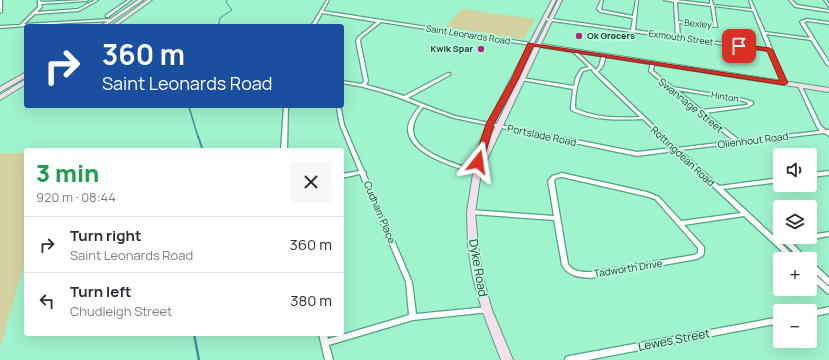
<!DOCTYPE html>
<meta charset="utf-8">
<style>
:root{--surface:#fff;--page:#f7f7f7;--text:#2b2b33;--muted:#7c7c81;--line:#e1e1e2}
body{margin:0;font-family:Manrope,sans-serif;background:var(--page);color:var(--text);height:100vh;display:flex;flex-direction:column;font-size:15px;white-space:nowrap}
*{box-sizing:border-box;margin:0}
p{font-size:13px;color:var(--muted)}
.icon{flex:none;width:22px;height:22px;fill:none;stroke:currentColor;stroke-width:2;stroke-linecap:round;stroke-linejoin:round}
.map{position:relative;flex:1;overflow:hidden}
.sheet{position:absolute;left:24px;top:148px;width:320px;height:188px;display:flex;flex-direction:column;background:var(--surface);border-radius:4px;box-shadow:0 4px 16px #0002}
.sheet>*{flex:none}
.guide{position:absolute;left:24px;top:24px;width:320px;height:84px;border-radius:4px;box-shadow:0 4px 16px #0002;background:#1a4fa0;color:#fff;overflow:hidden}
.buttons{position:absolute;left:773px;top:148px;display:grid;gap:8px}
.buttons a{display:grid;place-items:center;width:44px;height:44px;border-radius:4px;background:var(--surface);box-shadow:0 4px 16px #0002;font-size:20px}
.pin{position:absolute;display:grid;place-items:center;width:34px;height:34px;color:#fff;margin:-17px;border-radius:8px;box-shadow:0 2px 6px #0006}
.me{position:absolute;width:44px;margin:-22px;rotate:15deg;stroke-linejoin:round;filter:drop-shadow(0 0 3px #0008)}
.turn{display:flex;align-items:center;gap:14px;height:84px;padding:0 12px;font-size:18px}
.turn .icon{width:52px;height:52px;stroke-width:2.5}
.turn b{display:block;font-size:28px;line-height:34px}
.round{display:grid;place-items:center;flex:none;width:42px;height:42px;border-radius:4px;background:var(--page)}
.overview{display:flex;align-items:center;justify-content:space-between;height:68px;padding:0 12px}
h1{font-size:24px;font-weight:800;line-height:30px;color:#1e9e55}
ul{padding:0;list-style:none}
li{display:flex;align-items:center;gap:12px;height:56px;padding:0 12px;border-top:1px solid var(--line)}
li div{flex:1}
li b{display:block;font-size:15px}
li em{font-style:normal}
.map>svg:first-child{display:block}
.green{fill:#d5d1a1}
.lines{fill:none;stroke-linecap:round;stroke-linejoin:round}
.stream-far3{stroke:#468fa1;stroke-width:1}
.stream-far2{stroke:#468fa1;stroke-width:1.5}
.stream-far1{stroke:#468fa1;stroke-width:2}
.stream{stroke:#468fa1;stroke-width:2.5}
.street-casing{stroke:#4fa37f;stroke-width:2.5}
.secondary-casing{stroke:#4fa37f;stroke-width:2}
.street{fill:#fff;fill-rule:evenodd}
.secondary{fill:#f6dfec;fill-rule:evenodd}
.route{fill:#d93025;stroke:#8d1f18}
.poi-dot{fill:#a62a7e;stroke:#bbfddd;stroke-width:1.5}
.labels{text-anchor:middle;stroke-width:3.5;stroke-linejoin:round;paint-order:stroke}
.far-street-label{font-size:9px;fill:#143829;stroke:#bbfddd}
.far-poi-label{font-size:9px;font-weight:bold;fill:#143829;stroke:#bbfddd;text-anchor:start}
.street-label{font-size:10px;fill:#143829;stroke:#bbfddd}
.near-street-label{font-size:12px;fill:#143829;stroke:#bbfddd}
</style>
<div class="map">
<svg width="829" height="360" viewBox="0 0 829 360">
<rect width="100%" height="100%" fill="#9ff3cd"/>
<g class="green">
<path d="M462,9L535,19L524,39L445,27Z"/>
<path d="M0,153H26V258L0,349Z"/>
</g>
<g class="lines">
<path class="stream-far3" d="M216,26L219,24L220,18L232,10L226,2L227,0"/>
<path class="stream-far2" d="M186,106L189,107L198,137"/>
<path class="stream-far1" d="M198,136L202,148L201,150"/>
<path class="stream" d="M194,334L199,360"/>
<g class="street-casing">
<g id="street">
<path d="M0,0H2V12L0,13Z"/>
<path d="M38,0H40L41,2L88,0L87,1L41,4L42,7L37,12L78,9L95,0H98L79,11L35,14L24,24L111,19L113,20L111,21L67,23L0,28V26L20,25L38,7Z"/>
<path d="M128,0H131L108,17H106V15Z"/>
<path d="M327,0H329L323,11L531,43L533,44L531,45L381,22L361,38L360,41L368,81L366,85L389,91L404,96L448,73H450V75L408,98L436,109L455,116L637,152L672,148L643,119C619,120 593,121 571,110V106L573,89L515,79L513,78L515,77L574,86L576,77L581,69L589,67L573,52V50H575L596,70L599,66L602,55L605,54L606,55L603,66L598,72L677,148L734,141L670,89H669L668,88L649,71L651,62L654,63L653,71L673,87L744,99L753,102V104L748,107L705,113L739,140L820,131L817,127L798,86L799,85H801L821,126L826,130H829V136L824,133L680,150L719,186L780,178V182L723,189L778,240L798,237H810V235L829,232V236L792,243L808,259H801L785,244H782L797,259H790L744,216L684,225L704,247C704,255 705,255 697,259L590,278C578,277 568,276 562,265L554,220L471,214L469,213L468,212L469,211L471,210L554,216L548,181L552,176L562,173L647,192L659,197L681,221L741,213L675,151L637,156L454,118L423,107C418,114 413,121 413,130C413,153 461,166 479,171L480,172L477,174C457,168 411,155 408,131C407,122 414,113 420,106C394,95 369,87 342,83V81L362,84L364,81L356,41L358,37L377,22L322,13L315,26H311ZM591,69L595,74L640,117C619,118 594,118 575,108C575,96 577,81 583,71ZM677,90L743,101L748,103L747,105L702,110ZM562,177L645,196L655,199L698,248V253L694,255L590,272C581,272 574,272 568,264L554,181L556,178Z"/>
<path d="M601,0H603L601,9L602,10L633,16L636,0H638L635,30L676,36L674,2L664,0H676L710,4V0H712L713,5L752,9L749,0H751L765,32L810,38L800,22L801,21L807,19L829,22V24L807,21L804,22L829,62V66L827,65L811,40L766,34L786,83L784,84L782,83L769,51L545,20L543,19L545,18L631,30L633,18L600,12L597,9ZM677,2L711,6L714,25L678,21ZM714,6L753,11L768,49L680,37L679,23L717,27Z"/>
<path d="M789,0H792L797,5L829,10V12L795,7Z"/>
<path d="M824,0H826L829,4V7Z"/>
<path d="M284,106H288L287,150H281Z"/>
<path d="M337,108H339L341,109L344,125L364,171L366,172L365,173L412,282L416,314L487,307L490,308L491,310L490,312L413,320L329,345L333,360H325L319,334H327L328,339L409,315L406,282L360,174L342,178V174L359,171L340,125L337,109Z"/>
<path d="M829,171V175L810,177V173Z"/>
<path d="M810,261L812,262L829,278V285L827,284L810,268Z"/>
<path d="M810,271L812,272L829,287V294L827,293L810,278Z"/>
<path d="M829,307V313L810,317V311Z"/>
<path d="M780,317V323L588,360H565L566,357L569,356Z"/>
</g>
</g>
<g class="secondary-casing">
<g id="secondary">
<path d="M138,0H143L105,26H100Z"/>
<path d="M147,0H152L116,26H111Z"/>
<path d="M552,0H556L534,43H537L558,0H562L541,44L829,88V92L540,47L485,164L482,166L475,212L478,247L483,278L492,310L513,360H501L482,310L473,278L468,247L467,212L477,149L487,124ZM533,46H535L485,148L493,124Z"/>
<path d="M26,72V77L0,92V87Z"/>
<path d="M26,79V84L0,100V95Z"/>
</g>
</g>
<use href="#street" class="street"/>
<use href="#secondary" class="secondary"/>
</g>
<path class="route" d="M528,43L780,81L767,51L739,47L736,46L739,44L770,48L773,50L788,83L784,85L533,46L519,78L494,124L483,162L478,165L475,164L474,162L486,124L512,78Z"/>
<g class="poi-dot">
<circle cx="579" cy="36" r="4"/>
<circle cx="481" cy="49" r="4"/>
</g>
<g class="labels">
<g class="far-street-label">
<text transform="translate(698 24) rotate(5)" y="3">Bexley</text>
<text transform="translate(468 35) rotate(9)" y="3">Saint Leonards Road</text>
<text transform="translate(681 38) rotate(8)" y="3">Exmouth Street</text>
<text transform="translate(725 97) rotate(9)" y="3">Hinton</text>
</g>
<g class="far-poi-label">
<text x="587" y="39">Ok Grocers</text>
<text x="473" y="52" text-anchor="end">Kwik Spar</text>
</g>
<g class="street-label">
<text transform="translate(691 105) rotate(39)" y="4">Swannage Street</text>
<text transform="translate(542 135) rotate(12)" y="4">Portslade Road</text>
<text transform="translate(753 140) rotate(-7)" y="4">Olienhout Road</text>
<text transform="translate(683 156) rotate(43)" y="4">Rottingdean Road</text>
<text transform="translate(380 212) rotate(67)" y="4">Cudham Place</text>
<text transform="translate(628 268) rotate(-9)" y="4">Tadworth Drive</text>
</g>
<g class="near-street-label">
<text transform="translate(478 268) rotate(80)" y="4">Dyke Road</text>
<text transform="translate(674 340) rotate(-11)" y="4">Lewes Street</text>
</g>
</g>
</svg>
<div class="buttons">
<a><svg class="icon" aria-label="sound" viewBox="0 0 24 24"><path d="M4 9h4l5-4v14l-5-4H4zM17 9q2 3 0 6"/></svg></a>
<a><svg class="icon" aria-label="layers" viewBox="0 0 24 24"><path d="M12 4l9 5-9 5-9-5zM3 14l9 5 9-5"/></svg></a>
<a>+</a>
<a>−</a>
</div>
<div class="pin" style="left:739px;top:46px;background:#d93025"><svg class="icon" aria-label="arrive" viewBox="0 0 24 24"><path d="M6 21V4h12l-3 4 3 4H6"/></svg></div>
<svg class="me" style="left:478px;top:162px" viewBox="-20 -20 40 40"><path d="M0-17L14 15 0 8-14 15z" fill="#d93025" stroke="#fff" stroke-width="4"/></svg>
<div class="guide">
<div class="turn"><svg class="icon" aria-label="right" viewBox="0 0 24 24"><path d="M7 20v-9h11M14 6l5 5-5 5"/></svg><div><b>360 m</b>Saint Leonards Road</div></div>
</div>
<section class="sheet">
<div class="overview"><div><h1>3 min</h1><p>920 m · 08:44</p></div><a class="round"><svg class="icon" aria-label="close" viewBox="0 0 24 24"><path d="M6 6l12 12M18 6L6 18"/></svg></a></div>
<ul>
<li><svg class="icon" aria-label="right" viewBox="0 0 24 24"><path d="M7 20v-9h11M14 6l5 5-5 5"/></svg><div><b>Turn right</b><p>Saint Leonards Road</p></div><em>360 m</em></li>
<li><svg class="icon" aria-label="left" viewBox="0 0 24 24"><path d="M17 20v-9H6M10 6l-5 5 5 5"/></svg><div><b>Turn left</b><p>Chudleigh Street</p></div><em>380 m</em></li>
</ul>
</section>
</div>
